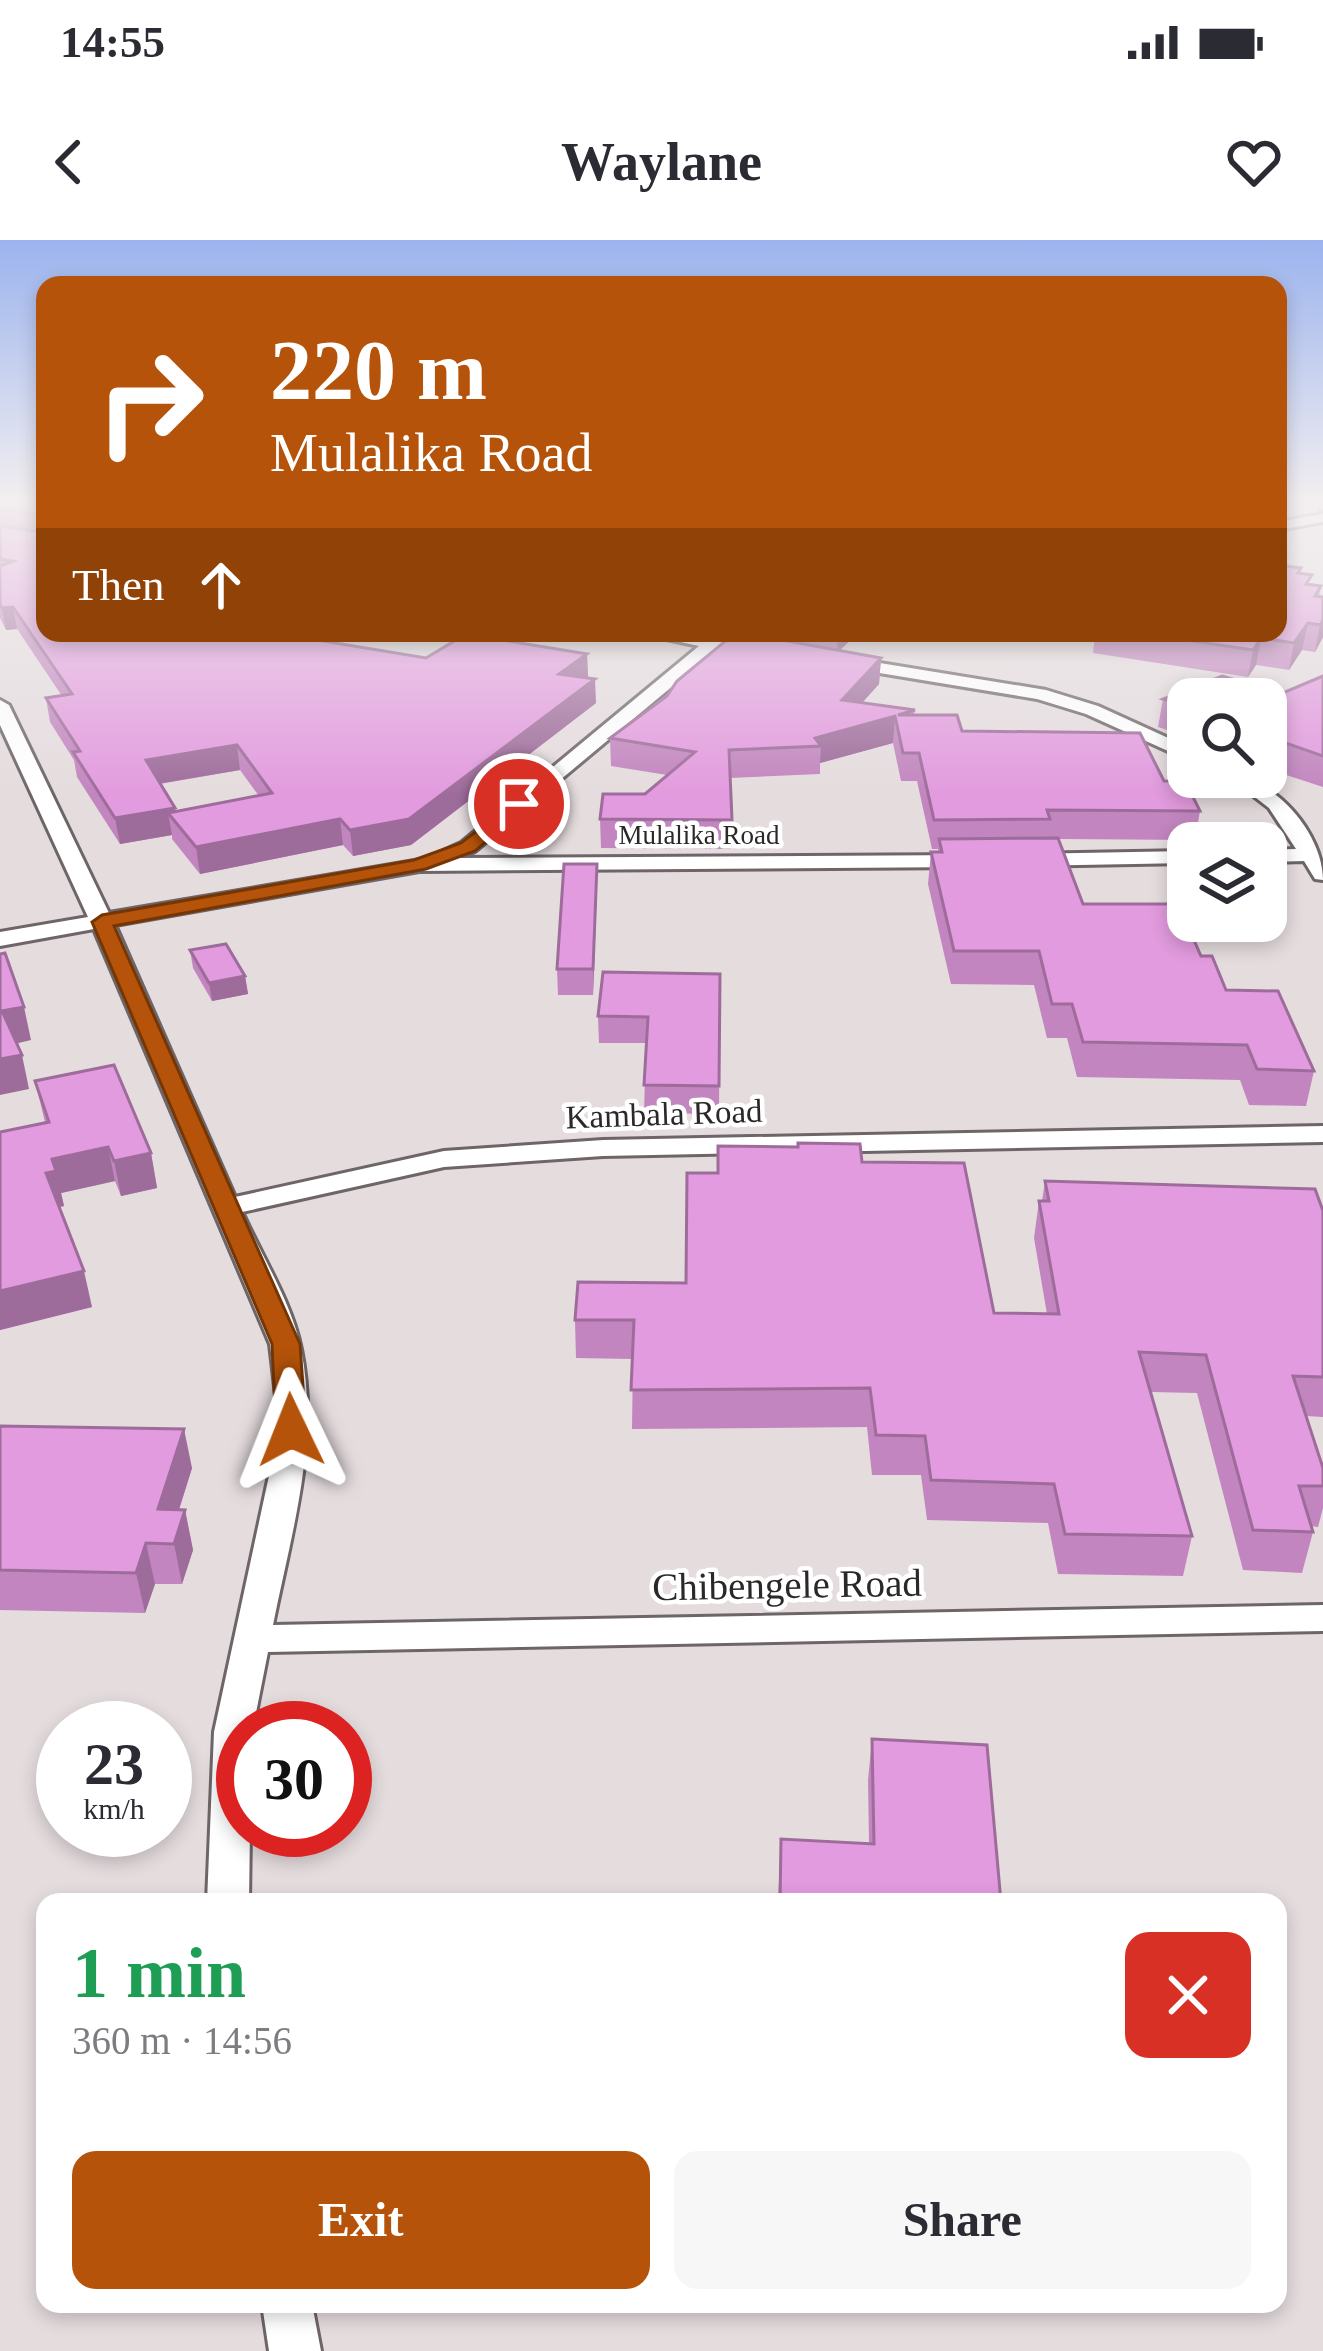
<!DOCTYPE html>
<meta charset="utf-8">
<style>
:root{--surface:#fff;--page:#f7f7f7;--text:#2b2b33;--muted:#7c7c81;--accent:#b45309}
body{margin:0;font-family:Georgia,serif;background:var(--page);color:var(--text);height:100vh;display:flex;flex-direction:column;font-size:45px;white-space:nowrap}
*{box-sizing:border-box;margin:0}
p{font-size:39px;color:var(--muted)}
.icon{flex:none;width:66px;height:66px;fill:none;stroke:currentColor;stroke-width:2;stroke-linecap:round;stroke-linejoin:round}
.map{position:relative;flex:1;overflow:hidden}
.details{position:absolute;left:36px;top:1653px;width:1251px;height:420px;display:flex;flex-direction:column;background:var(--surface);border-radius:24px;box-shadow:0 6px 18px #0003}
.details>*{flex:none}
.guide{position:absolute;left:36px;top:36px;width:1251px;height:366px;border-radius:24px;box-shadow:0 6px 18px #0003;background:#b45309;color:#fff;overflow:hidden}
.buttons{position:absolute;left:1167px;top:438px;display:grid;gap:24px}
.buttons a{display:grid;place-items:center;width:120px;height:120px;border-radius:24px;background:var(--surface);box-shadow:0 6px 18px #0003;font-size:60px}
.speed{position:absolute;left:36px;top:1461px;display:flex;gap:24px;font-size:60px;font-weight:700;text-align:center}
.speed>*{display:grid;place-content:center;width:156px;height:156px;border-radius:50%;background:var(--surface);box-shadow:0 6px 18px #0003;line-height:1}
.speed small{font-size:30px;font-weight:400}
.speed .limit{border:18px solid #d22;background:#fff;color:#111}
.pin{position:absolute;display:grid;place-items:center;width:102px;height:102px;color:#fff;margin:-51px;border:6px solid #fff;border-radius:50%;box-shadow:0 3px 12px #0007}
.me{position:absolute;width:132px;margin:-66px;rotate:358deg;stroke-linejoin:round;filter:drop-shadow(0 0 9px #0008)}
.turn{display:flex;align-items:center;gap:42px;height:252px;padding:0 36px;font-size:54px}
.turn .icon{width:156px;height:156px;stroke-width:2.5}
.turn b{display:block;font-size:84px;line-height:102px}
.then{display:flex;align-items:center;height:114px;padding:0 36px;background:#0003;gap:24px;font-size:45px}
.round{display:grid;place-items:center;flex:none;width:126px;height:126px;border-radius:24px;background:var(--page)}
.overview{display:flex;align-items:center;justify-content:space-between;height:204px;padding:0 36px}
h1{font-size:72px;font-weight:700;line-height:90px;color:#1e9e55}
.primary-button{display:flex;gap:24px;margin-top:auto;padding:24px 36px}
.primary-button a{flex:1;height:138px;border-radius:24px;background:var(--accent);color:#fff;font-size:48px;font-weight:700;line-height:138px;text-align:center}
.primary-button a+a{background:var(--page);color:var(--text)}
.status{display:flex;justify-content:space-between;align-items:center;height:84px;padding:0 60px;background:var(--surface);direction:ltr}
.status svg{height:33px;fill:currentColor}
header{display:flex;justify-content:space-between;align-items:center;height:156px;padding:0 36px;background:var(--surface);font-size:54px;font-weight:700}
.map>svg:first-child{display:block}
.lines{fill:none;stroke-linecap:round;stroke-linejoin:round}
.minor-casing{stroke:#6e6568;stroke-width:6}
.minor{fill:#fff;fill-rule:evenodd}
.rail{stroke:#706b6d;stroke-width:4.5;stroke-dasharray:9 4.5;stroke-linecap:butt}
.wall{fill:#c285bf;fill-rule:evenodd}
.shaded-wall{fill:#9e6c9b}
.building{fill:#e29bde;stroke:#9e6c9b;stroke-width:3}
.route{fill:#b45309;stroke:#753606;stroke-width:3}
.labels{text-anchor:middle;stroke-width:9;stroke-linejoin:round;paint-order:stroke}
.far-street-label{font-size:27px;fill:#2b2829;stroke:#fff}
.street-label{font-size:33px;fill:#2b2829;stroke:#fff}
.near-street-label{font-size:39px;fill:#2b2829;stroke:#fff}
</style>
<div class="status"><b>14:55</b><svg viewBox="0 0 49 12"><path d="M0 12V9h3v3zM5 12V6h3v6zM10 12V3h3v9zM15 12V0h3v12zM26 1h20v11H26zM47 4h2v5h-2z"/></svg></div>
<header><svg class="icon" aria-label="back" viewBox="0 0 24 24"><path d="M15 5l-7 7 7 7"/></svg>Waylane<svg class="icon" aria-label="heart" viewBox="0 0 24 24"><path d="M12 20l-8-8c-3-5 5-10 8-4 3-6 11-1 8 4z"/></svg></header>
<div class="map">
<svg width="1323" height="2111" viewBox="0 0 1323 2111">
<rect width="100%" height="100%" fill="#e5dcde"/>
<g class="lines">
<g class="minor-casing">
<g id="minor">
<path d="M1323,274V282L1278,290V282Z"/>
<path d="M639,393L710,397L730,393L727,400L769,410L760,415L717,409L475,611L459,618L971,615L982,621L971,627L419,631L115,685L235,957L444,911L603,900L1323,886V902L603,916L444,927L242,972C261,1015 292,1063 301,1109C320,1202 291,1294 273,1385L1323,1365V1391L268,1412L253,1488H243V1590H250L249,1662H207L214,1492L273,1217L277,1164L270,1104L94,689L0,706V692L88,677L0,485V460L9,465L109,673L426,619L461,603L699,406Z"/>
<path d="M843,417L1046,450L1098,466L1188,507V520L1086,474L1037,459L837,426V418Z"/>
<path d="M1229,537C1276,537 1323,595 1323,640L1315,639L1304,621L1266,622V610L1296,609L1269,568Z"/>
<path d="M1188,611V623L1025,626L1014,620L1025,614Z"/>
<path d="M262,2064H312L321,2111H269Z"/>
</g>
</g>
<use href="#minor" class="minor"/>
<path class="rail" d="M1307,260L1323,273"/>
</g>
<g class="wall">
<path d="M0,260H45V393H351L333,403L426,418L587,414L588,437L596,463L411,605L353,616L343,605L200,634L172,599V595L120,604L77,537L74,520L50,482L46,458L62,456L17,389L6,390L0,378ZM240,530L259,556L176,571L160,544Z"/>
<path d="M1281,326L1301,333L1310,345L1321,346L1319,356L1323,397L1315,412L1302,410L1289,430L1256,425L1248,437L1093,413L1095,393H1278Z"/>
<path d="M763,393H858L839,410L881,418L879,444L862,463L915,470L914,475L962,491L1164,541L1200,571L1195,600L1059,599L1083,664L1201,716L1226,750L1314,831L1306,866L1249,865L1240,840L1077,837L1067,798H1047L1034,745L951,744L928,644L931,612H938V609H932L917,541H901L893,503L820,523V534L730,538L731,609L601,608L600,579L645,554L667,535L611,526L610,498L763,396Z"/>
<path d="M1323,436V547L1274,531L1275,527L1266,524V460Z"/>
<path d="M1263,448L1261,459H1188V497L1158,487L1163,459Z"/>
<path d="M597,624L593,755H558L557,729Z"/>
<path d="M190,710L245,736L248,754L212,761L193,728Z"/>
<path d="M720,734L719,874L644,873L646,803H599L598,776Z"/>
<path d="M35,841L151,913L157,948L121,956L115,941L61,953L64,966L59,967L92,1067L0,1090L45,882Z"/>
<path d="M862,922L994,1073L1047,1074L1034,998L1039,961H1042L1045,941L1323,971V1177L1306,1176L1323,1228V1268L1318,1287L1311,1286L1313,1292L1302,1333L1243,1330L1197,1153L1151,1152L1192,1296L1183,1336L1058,1334L1048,1283L927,1280L921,1235H872L867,1187L632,1189L633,1119L576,1118L575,1080L686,1043L717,933Z"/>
<path d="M0,1186L192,1228L179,1270H185L193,1310L182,1344H155L145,1373L0,1370Z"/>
<path d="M872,1499L1001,1662H778L781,1599L869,1603L868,1540Z"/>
</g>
<g class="shaded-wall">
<path d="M13,367L17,389L6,390L2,368Z"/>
<path d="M1323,380V397L1315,412L1320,385Z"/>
<path d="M1308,383L1302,410L1289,430L1294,403Z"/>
<path d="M307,393H351L302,420L299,397Z"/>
<path d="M838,393H858L837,413Z"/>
<path d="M1261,398L1256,425L1248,437L1253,410Z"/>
<path d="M587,414L588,437L559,434Z"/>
<path d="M881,418L879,444L840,487L842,460Z"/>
<path d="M595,439L596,463L411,605L353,616L350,590Z"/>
<path d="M895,476L893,503L820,523L821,506L815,498Z"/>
<path d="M237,505L240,530L150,545L146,520Z"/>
<path d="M175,568L178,585L168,573L172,595L120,604L115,578Z"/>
<path d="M340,579L343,605L200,634L196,607Z"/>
<path d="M597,624V648L593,755V729Z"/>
<path d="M245,736L248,754L212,761L209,743Z"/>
<path d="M24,767L31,800L10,805L2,771Z"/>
<path d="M22,815L29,849L0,855V819Z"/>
<path d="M108,907L115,941L61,953L64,966L54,968L46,933L52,919Z"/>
<path d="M151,913L157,948L121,956L114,921Z"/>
<path d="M84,1031L92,1067L0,1090V1051Z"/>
<path d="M184,1189L192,1228L168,1304L158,1269Z"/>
<path d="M185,1270L193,1310L182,1344L174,1304Z"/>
<path d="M146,1303L155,1344L145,1373L136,1333Z"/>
</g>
<g class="building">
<path d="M0,260H45V285L42,275L0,269Z"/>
<path d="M0,286L41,292L45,288V393H307L299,397L426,418L466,394L587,414L559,434L595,439L409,579L350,590L340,579L196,607L168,573L272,553L237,505L146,520L175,568L115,578L73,512L80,511L46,458L72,454L13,367L2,368L0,365V326L13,321L0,319Z"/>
<path d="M1278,325L1301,328L1298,333L1312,335L1306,344L1321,346L1315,356L1323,357V380L1320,385L1308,383L1294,403L1261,398L1253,410L1139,393H1278Z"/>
<path d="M743,393L881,418L842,460L915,470L898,475H957L962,491L1140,493L1164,541H1185L1200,571L1047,570L1050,579L934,580L919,513H903L895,476L815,498L821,506L729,510L732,580L600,579L603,554H645L695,512L610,498L667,456L677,441L729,398Z"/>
<path d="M1222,436L1263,448L1256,459H1188V467L1163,459Z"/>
<path d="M1323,436V516L1280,501L1281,498L1266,493V460Z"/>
<path d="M1058,598L1083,664H1178L1201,716H1212L1226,750L1278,751L1314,831L1257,829L1247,805L1083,802L1072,764H1052L1039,711H954L931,612H942L939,599Z"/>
<path d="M564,624H597L593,729H557Z"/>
<path d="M226,704L245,736L209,743L190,710Z"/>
<path d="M5,713L24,767L2,771L22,815L0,819V714Z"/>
<path d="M603,732L720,734L719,846L644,845L648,777L598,776Z"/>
<path d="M114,825L151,913L114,921L108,907L52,919L56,931L46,933L84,1031L0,1051V892L49,882L35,841Z"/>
<path d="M798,903L860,904L862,922L964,923L994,1073L1059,1074L1039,961H1049L1045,941L1315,949L1323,971V1137L1293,1136L1323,1228V1246H1299L1313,1292L1253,1290L1206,1115L1139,1112L1192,1296L1065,1294L1054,1244L931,1240L925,1196L876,1195L870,1148L631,1150L634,1080H575L578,1042L686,1043L687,933H718V906L798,907Z"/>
<path d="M0,1186L184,1189L158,1269L185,1270L174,1304L146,1303L136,1333L0,1330Z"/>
<path d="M872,1499L987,1505L1001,1662H780L781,1599L874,1604Z"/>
</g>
<linearGradient id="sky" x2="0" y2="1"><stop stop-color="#9bb3ee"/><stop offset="0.47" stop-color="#f3eff0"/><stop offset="1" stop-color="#f3eff0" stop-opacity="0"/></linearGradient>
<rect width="1323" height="555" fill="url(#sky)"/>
<path class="route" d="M519,559L528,564L526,568L475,611L426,629L114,686L300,1104L306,1190L291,1200L280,1197L276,1190L272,1104L92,682L102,675L414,620L461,603Z"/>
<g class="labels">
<g class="far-street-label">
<text x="699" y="604">Mulalika Road</text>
</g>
<g class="street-label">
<text transform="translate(664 873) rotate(-2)" y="12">Kambala Road</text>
</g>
<g class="near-street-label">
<text transform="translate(787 1344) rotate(-1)" y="14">Chibengele Road</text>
</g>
</g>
</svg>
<div class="buttons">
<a><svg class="icon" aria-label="search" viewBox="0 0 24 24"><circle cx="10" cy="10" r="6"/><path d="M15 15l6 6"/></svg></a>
<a><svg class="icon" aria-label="layers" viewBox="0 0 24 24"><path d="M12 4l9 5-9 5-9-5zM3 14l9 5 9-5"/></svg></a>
</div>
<div class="speed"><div>23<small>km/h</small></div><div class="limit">30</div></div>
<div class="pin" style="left:519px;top:564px;background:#d93025"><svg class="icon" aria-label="arrive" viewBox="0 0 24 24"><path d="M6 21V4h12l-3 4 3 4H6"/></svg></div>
<svg class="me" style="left:291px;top:1190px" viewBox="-20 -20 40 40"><path d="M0-17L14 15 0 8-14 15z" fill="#b45309" stroke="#fff" stroke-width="4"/></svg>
<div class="guide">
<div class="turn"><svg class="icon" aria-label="right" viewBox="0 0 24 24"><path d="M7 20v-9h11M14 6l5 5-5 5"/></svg><div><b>220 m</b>Mulalika Road</div></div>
<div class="then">Then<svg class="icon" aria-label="ahead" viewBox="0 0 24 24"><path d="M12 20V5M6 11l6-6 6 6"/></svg></div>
</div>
<section class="details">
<div class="overview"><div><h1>1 min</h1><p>360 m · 14:56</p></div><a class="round" style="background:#d93025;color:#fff"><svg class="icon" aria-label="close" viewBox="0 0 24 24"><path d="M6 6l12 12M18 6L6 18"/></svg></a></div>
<div class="primary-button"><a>Exit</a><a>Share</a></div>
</section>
</div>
